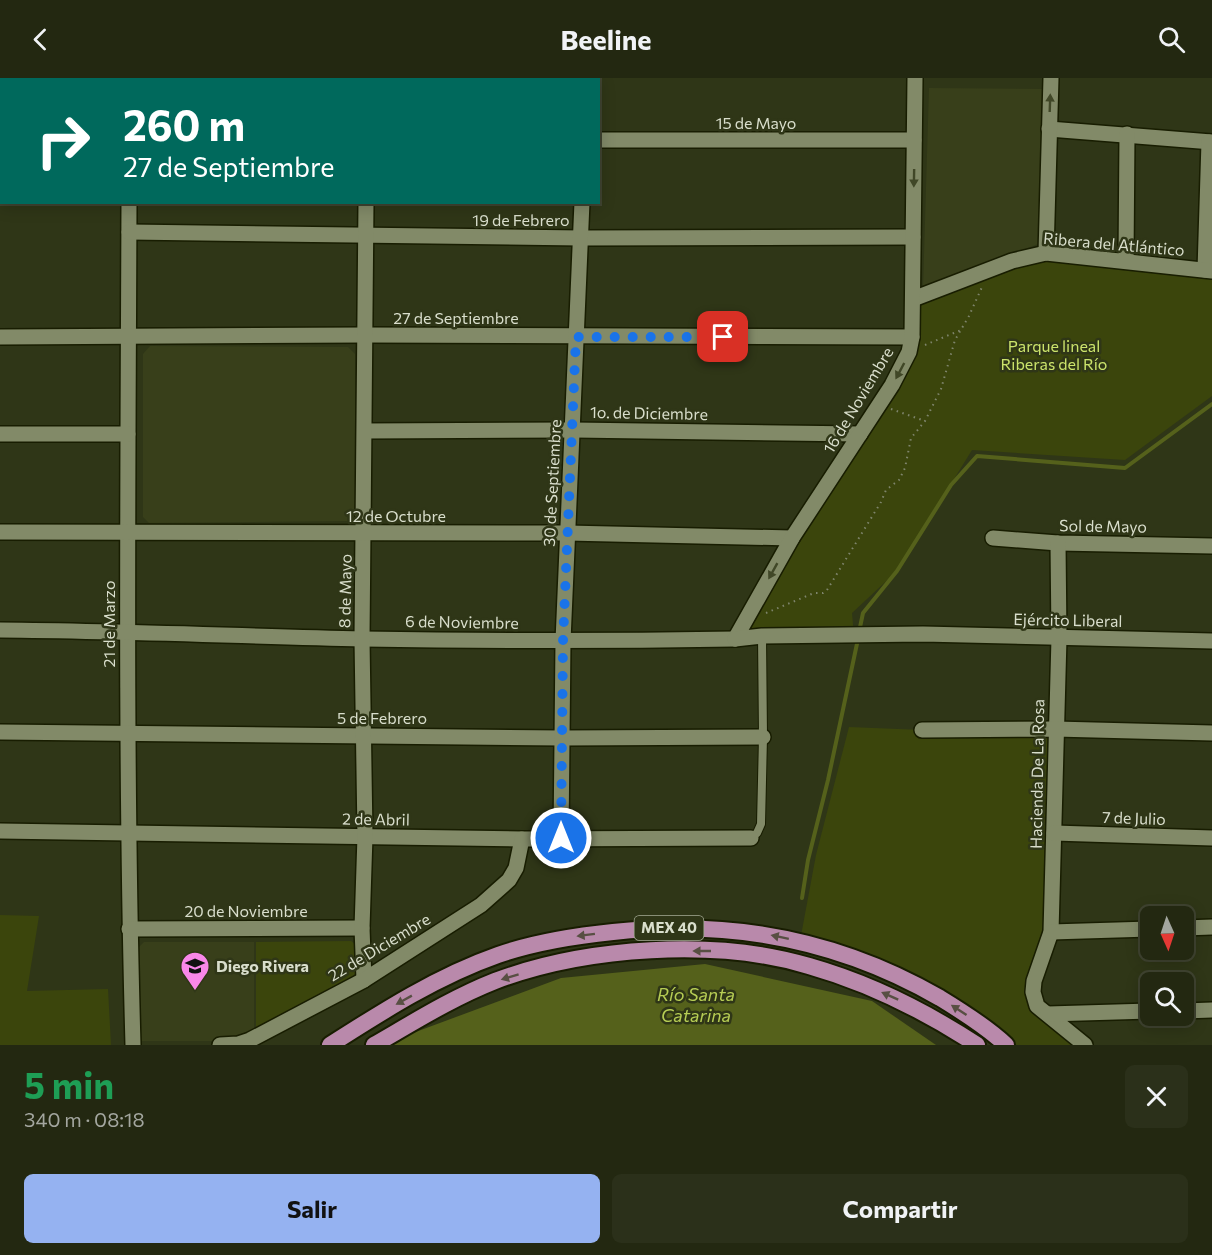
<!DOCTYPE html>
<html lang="es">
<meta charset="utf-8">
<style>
:root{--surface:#232811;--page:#2b301a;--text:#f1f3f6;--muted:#a3a69f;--line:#404431;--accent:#95b2f1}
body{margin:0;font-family:Commissioner,sans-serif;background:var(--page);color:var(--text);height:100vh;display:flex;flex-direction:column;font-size:22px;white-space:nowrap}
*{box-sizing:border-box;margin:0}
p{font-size:20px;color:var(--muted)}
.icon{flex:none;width:33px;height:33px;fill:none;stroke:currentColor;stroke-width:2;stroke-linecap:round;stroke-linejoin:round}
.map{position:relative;height:967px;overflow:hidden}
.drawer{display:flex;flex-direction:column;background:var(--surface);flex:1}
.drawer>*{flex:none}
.hud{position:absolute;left:0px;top:0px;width:600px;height:126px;box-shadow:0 3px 15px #0003,0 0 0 2px var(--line);background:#00695c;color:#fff;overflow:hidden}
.needle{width:39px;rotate:177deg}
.fabs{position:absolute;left:1140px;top:828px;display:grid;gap:12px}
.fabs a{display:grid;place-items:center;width:54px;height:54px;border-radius:9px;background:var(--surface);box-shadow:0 3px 15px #0003,0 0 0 2px var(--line);font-size:30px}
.pin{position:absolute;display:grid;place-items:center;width:51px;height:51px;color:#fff;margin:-26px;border-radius:12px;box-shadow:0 3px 9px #0006}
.me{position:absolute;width:66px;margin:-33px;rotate:0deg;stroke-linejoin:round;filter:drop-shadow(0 0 4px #0008)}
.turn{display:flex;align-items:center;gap:21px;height:126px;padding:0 24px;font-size:27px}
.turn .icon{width:78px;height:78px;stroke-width:2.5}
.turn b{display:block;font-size:42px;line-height:51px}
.round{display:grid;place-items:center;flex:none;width:63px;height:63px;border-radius:9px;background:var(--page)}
.overview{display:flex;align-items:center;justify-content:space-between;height:102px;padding:0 24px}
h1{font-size:36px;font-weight:700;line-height:45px;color:#1e9e55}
.action{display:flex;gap:12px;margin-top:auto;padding:12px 24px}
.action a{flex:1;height:69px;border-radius:9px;background:var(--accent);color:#111;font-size:24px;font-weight:700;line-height:69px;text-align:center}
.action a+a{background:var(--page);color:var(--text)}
header{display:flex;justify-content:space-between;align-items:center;height:78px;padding:0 24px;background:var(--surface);font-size:27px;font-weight:700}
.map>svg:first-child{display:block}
.built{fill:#383f1a}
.green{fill:#3b450c}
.water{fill:#55611b}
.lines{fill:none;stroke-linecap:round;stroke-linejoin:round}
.stream{stroke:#55611b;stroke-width:4}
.service-casing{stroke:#181d01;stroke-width:10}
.minor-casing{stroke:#181d01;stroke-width:18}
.tertiary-casing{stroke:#181d01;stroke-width:18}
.trunk-casing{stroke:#181d01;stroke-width:20}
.path{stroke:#7f856c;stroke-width:2;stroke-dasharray:1.5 4.5;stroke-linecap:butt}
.service{stroke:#828a68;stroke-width:8}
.minor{stroke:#828a68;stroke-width:15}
.tertiary{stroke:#828a68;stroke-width:15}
.trunk{stroke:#b989ab;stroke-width:16}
.oneway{fill:#404727}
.oneway2{fill:#584f43}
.route{stroke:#1a73e8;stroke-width:10;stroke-dasharray:0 18}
.labels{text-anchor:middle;stroke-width:5;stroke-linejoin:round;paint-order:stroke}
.shield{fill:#2f3617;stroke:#a6ac96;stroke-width:1.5}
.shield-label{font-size:15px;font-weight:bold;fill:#d9decc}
.street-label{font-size:16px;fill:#d9decc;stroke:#2f3617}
.park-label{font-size:16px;fill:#cbe36b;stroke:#2f3617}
.poi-label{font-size:16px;font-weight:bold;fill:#d9decc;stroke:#2f3617;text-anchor:start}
.water-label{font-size:18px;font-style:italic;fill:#b6cd54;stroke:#2f3617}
</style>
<header><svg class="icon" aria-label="back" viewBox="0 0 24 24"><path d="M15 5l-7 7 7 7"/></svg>Beeline<svg class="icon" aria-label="search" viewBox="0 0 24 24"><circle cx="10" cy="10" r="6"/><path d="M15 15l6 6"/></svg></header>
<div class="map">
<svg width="1212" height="967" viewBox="0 0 1212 967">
<rect width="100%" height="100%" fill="#2f3617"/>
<g class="built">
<path d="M929,10L1046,11L1038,166L923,210Z"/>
<path d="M150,268L348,269L355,276V438L348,443L149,445L143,439V276Z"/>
<path d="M144,864H254V958L223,963H140L138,870Z"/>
</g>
<g class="green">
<path d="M1033,177L1212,191V318L1125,382L972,372L897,493L852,535L854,558L735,561L903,286L913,221Z"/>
<path d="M849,649L922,652L1055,651L1051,854L1035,924L1084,967H1002L864,883L800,863L816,777Z"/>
<path d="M0,837L39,838L27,913L108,911L111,967H0Z"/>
<path d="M351,863L356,867V895L352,899L256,958V864Z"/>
</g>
<path class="water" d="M705,886L872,923L936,967H387L394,962L561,900Z"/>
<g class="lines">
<g class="stream">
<path d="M859,554L863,535L897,493L951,407L977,378L1125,390L1212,326"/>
<path d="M802,820L808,782L828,702L858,561"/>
</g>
<g class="service-casing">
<path id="service" d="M751,760L757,755L761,746L763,659L762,558"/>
</g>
<g class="minor-casing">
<g id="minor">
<path d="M130,2V0"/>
<path d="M368,2V0"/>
<path d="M588,2V0"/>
<path d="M1049,51L1212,64"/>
<path d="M598,62H914"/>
<path d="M129,124C128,405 125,686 133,967"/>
<path d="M129,154L581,160L913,159"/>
<path d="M1046,175L1051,0"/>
<path d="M1126,183L1127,56"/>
<path d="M1205,192L1209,64"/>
<path d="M913,221L1012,183L1046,175L1212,193"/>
<path d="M0,259L366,257L912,259"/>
<path d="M365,353L574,352L860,356"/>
<path d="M0,356H128"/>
<path d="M993,460L1058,465L1212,468"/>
<path d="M1058,465L1059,560L1051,854L1034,903L1033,914L1037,928L1085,967"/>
<path d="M0,552C121,553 242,558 363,561C487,563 611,563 735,561"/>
<path d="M922,652L1055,651L1212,655"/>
<path d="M0,654L562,660L763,659"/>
<path d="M0,753L522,761L751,760"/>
<path d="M1054,755L1212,760"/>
<path d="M561,760L563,563L582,124"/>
<path d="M1184,850L1212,849"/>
<path d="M129,851L362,850"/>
<path d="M1051,854L1150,851"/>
<path d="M364,902L362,850L365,758L362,561L366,124"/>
<path d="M1184,933L1212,932"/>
<path d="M1048,936L1150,933"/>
<path d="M220,967L238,966L250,962L364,902L481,827L509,802L516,790L522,761"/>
</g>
</g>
<g class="tertiary-casing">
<g id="tertiary">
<path d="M0,454L567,455L792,460"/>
<path d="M735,561L792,460L892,307L909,274L912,259L915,0"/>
<path d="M735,561L762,558L923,556L1212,563"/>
</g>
</g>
<g class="trunk-casing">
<g id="trunk">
<path d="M330,967C383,933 438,898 498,877C535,864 574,858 613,854C729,841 838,861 940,920C963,934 987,949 1006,967"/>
<path d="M374,967C414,944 452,920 495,903C585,869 716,860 809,888C869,905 925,933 977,967"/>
</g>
</g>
<g class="path">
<path d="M925,267L961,252"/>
<path d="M891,331L925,343"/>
<path d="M766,535L814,515H823L827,512L881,424L886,412L899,402L905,390L911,360L925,343L941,311L955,262L969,238L982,209"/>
</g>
<use href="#service" class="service"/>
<use href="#minor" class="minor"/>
<use href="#tertiary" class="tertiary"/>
<use href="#trunk" class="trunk"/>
</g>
<defs><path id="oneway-solid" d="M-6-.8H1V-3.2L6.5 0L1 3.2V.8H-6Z" transform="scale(1.5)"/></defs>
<g class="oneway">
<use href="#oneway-solid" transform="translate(1050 25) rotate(-88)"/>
<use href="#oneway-solid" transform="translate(914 100) rotate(91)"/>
<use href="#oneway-solid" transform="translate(900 293) rotate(118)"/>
<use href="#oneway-solid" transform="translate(773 493) rotate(119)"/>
</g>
<g class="oneway2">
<use href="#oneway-solid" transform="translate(586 857) rotate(173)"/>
<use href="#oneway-solid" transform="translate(780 859) rotate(-168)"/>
<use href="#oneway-solid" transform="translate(702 873) rotate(-180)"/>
<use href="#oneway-solid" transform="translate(510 899) rotate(163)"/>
<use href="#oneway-solid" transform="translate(890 918) rotate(-156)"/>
<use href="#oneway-solid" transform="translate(404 922) rotate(151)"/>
<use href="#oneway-solid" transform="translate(959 932) rotate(-147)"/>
</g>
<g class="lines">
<path class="route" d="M561,760L563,563L576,259H723"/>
</g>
<defs>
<g id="school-pin" transform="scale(1.5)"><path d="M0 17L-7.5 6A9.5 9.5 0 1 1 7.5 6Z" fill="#f987e9" stroke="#2f3617"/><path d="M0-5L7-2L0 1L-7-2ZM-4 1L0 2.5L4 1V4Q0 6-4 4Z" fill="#111"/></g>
</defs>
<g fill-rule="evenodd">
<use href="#school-pin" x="195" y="888"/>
</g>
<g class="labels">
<rect class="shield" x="634.5" y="838" width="69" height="24" rx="4.5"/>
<g class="shield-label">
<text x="669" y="855">MEX 40</text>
</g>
<g class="street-label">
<text x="756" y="51">15 de Mayo</text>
<text x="521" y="148">19 de Febrero</text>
<text transform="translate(1114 166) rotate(5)" y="6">Ribera del Atlántico</text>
<text x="456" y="246">27 de Septiembre</text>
<text transform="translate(858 322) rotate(-59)" y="6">16 de Noviembre</text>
<text transform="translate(649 335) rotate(1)" y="6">1o. de Diciembre</text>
<text transform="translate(552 405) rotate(-87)" y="6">30 de Septiembre</text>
<text x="396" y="444">12 de Octubre</text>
<text transform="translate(1103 448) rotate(1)" y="6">Sol de Mayo</text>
<text transform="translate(345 513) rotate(-89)" y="6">8 de Mayo</text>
<text transform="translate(1068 542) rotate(1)" y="6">Ejército Liberal</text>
<text transform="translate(462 544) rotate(1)" y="6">6 de Noviembre</text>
<text transform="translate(109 546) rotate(-90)" y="6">21 de Marzo</text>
<text x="382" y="646">5 de Febrero</text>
<text transform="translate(1037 696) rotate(-89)" y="6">Hacienda De La Rosa</text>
<text transform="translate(1134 740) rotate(2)" y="6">7 de Julio</text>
<text transform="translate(376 741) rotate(1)" y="6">2 de Abril</text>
<text x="246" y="839">20 de Noviembre</text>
<text transform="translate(379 869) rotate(-31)" y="6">22 de Diciembre</text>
</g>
<g class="park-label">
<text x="1054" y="274">Parque lineal<tspan x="1054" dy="18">Riberas del Río</tspan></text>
</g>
<g class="poi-label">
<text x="216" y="894">Diego Rivera</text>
</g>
<g class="water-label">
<text x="696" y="923">Río Santa<tspan x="696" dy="21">Catarina</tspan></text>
</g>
</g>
</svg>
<div class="fabs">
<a><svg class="needle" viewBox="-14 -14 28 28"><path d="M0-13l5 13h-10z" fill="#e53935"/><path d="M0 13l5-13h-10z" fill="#a3a69f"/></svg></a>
<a><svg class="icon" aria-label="search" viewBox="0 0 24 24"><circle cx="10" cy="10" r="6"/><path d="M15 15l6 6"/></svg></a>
</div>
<div class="pin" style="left:723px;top:259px;background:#d93025"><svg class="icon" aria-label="arrive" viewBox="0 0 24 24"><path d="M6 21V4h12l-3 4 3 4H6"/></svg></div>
<svg class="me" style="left:561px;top:760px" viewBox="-20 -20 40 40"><circle r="17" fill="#1a73e8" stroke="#fff" stroke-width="3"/><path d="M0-11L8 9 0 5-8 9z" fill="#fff"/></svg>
<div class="hud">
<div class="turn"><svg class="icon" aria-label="right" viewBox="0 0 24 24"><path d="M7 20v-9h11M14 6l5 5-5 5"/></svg><div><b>260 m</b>27 de Septiembre</div></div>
</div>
</div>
<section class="drawer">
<div class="overview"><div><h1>5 min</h1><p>340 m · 08:18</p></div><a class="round"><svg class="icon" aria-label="close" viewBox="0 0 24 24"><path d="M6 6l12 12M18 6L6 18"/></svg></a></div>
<div class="action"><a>Salir</a><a>Compartir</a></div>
</section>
